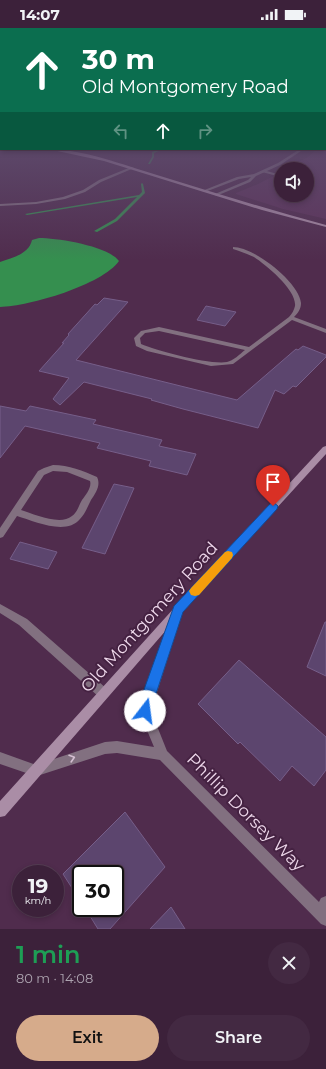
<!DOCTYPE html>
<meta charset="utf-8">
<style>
:root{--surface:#3c213a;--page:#432942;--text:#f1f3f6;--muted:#aca3af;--line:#553e54;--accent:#d6ab8b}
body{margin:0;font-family:Montserrat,sans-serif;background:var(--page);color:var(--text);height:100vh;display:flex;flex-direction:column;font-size:15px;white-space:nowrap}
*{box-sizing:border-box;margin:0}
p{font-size:13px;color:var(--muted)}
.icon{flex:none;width:22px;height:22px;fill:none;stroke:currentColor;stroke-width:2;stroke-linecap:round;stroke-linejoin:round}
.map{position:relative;height:901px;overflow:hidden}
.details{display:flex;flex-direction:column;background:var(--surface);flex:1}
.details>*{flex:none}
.banner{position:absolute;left:0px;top:0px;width:326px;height:122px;box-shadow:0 2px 6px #0003,0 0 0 1px var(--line);background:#0b6e4f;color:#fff;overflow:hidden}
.buttons{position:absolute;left:274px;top:134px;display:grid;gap:8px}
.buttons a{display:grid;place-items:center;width:40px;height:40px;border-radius:50%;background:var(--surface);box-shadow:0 2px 6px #0003,0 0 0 1px var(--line);font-size:20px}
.speed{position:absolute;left:12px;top:837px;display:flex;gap:8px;font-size:20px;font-weight:700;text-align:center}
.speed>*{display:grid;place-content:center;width:52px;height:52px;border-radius:50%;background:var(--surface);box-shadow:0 2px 6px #0003,0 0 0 1px var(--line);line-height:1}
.speed small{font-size:10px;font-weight:400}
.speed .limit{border:2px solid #111;border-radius:6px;background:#fff;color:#111}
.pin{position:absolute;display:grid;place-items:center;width:34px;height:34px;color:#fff;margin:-41px -17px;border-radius:50% 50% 50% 0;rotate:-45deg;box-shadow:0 0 4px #0007}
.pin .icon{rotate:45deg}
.me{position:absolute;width:44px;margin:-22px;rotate:15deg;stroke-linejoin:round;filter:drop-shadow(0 0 3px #0008)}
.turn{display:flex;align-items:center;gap:14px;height:84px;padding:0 16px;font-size:18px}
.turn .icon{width:52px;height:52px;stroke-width:2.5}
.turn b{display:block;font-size:28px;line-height:34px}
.lanes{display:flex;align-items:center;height:38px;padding:0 16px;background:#0003;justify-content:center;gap:20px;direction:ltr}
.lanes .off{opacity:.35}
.round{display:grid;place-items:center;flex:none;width:42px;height:42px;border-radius:21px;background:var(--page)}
.summary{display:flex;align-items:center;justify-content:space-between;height:68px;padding:0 16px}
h1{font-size:24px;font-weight:600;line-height:30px;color:#1e9e55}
.primary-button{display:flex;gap:8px;margin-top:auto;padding:8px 16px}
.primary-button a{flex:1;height:46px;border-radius:24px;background:var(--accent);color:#111;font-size:16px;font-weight:600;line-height:46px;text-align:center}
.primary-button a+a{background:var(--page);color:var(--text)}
.status{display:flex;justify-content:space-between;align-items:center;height:28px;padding:0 20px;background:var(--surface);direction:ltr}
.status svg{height:11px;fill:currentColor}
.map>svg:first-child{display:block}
.built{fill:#5c3259}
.water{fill:#358f4f}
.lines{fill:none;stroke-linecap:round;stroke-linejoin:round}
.stream{fill:#358f4f;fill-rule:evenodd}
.building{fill:#5c456e;stroke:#765e89}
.lane{fill:#827080;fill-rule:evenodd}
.street{fill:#827080;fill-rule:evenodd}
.secondary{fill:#aa8da6;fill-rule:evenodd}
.oneway{stroke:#d4bfd1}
.route{fill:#1a73e8;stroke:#114b97}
.slow{fill:#f59e0b}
.labels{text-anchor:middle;stroke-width:4;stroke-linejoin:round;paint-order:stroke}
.near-street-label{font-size:17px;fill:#efd9ec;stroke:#452242}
</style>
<div class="status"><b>14:07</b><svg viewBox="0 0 49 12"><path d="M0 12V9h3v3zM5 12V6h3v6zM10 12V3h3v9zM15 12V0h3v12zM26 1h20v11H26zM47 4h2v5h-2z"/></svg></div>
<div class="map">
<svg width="326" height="901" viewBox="0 0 326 901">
<rect width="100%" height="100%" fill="#502c4d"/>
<path class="built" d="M326,108V191L283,181L236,166V165L258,156L281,144V167H307V141H286L308,129L317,121H325Z"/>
<path class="water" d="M39,210C58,210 108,218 119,233C102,257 30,278 0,279V234C12,230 29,226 32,212Z"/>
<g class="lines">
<g class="stream">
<path d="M160,121H163L154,125V129L150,136H148L152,129V124Z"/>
<path d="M142,155L143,156L145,165L117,193L97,204L94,203L115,191L137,169L27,187L25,186L139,167L142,164L141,156Z"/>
</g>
</g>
<g class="building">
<path d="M104,270L128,274L76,332L237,372L296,321L298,322L303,318L326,327V329L296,359L293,358L284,366L275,362L258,400L183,381L151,372L152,371L84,354L60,377L53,371L69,350L39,343L64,315H62L69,307L68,306L95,276L97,277Z"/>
<path d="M206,278L236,284L225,298L197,292Z"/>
<path d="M0,378L26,383L30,378L96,392L93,396L162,412L159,418L196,426L187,447L149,438L151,433L97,420L100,415L25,398L0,430Z"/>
<path d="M114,456L134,460L105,526L82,520Z"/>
<path d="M20,514L57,524L48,541L10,531Z"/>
<path d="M325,594H326V648L307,639Z"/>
<path d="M239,632L326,709V742L314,758L292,738L280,753L240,714L238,716L198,676Z"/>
<path d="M125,784L165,839L110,901H98L85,880H115V846H81V874L63,846Z"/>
<path d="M171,879L185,901H150Z"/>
</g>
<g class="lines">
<g class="lane">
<path d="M263,142L281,147V149L262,144Z"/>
<path d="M0,724L39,738L41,742L39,746L35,748L0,736Z"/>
</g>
<g class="street">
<path d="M300,121H304L280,137L256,148L250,154L216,168L215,166L248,152L251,149L239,151L205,164L202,163L237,149L254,146L278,135Z"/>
<path d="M131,139L134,140L101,154L85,164L65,171L36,176L0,178V176L36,174L63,169L83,162L99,152Z"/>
<path d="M233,219C254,219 299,254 301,275C301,281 298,285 294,289L326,301V305L292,292L233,336L211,338L147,323L136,318L134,310L141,303L159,299L249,319L289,289C292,286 294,282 295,278C297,262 266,237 254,229C247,226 240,223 233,221ZM159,303L245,322C240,326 233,333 227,334C210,337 157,323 141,316L140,310L145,305Z"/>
<path d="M53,437C69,437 83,443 97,449C101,457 96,465 91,472C88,478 85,486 80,491C66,508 34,493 17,488L3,509L0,510V500L38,443L44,440ZM53,443L67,444L90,453C92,459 86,467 82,472C79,477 77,485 72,488C60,498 34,486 21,482L44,447Z"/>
<path d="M0,576L27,591L107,661L109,665L107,669L103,671L99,669L19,597L0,585Z"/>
<path d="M178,578L181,579L183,582L151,683L167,723L319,874L321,870L326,868V898L321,896L160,732L117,725L105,726L40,747L36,745L34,741L36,737L105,714L117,713L154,719L139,683L173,582L175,579Z"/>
</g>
<g class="secondary">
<rect x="0" y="115" width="1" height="2"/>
<path d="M48,121C82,121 124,137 157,147C213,164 269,182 326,197V199L262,182L104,133Z"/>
<path d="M326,418V426L181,585L5,788L0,789V773L175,579L323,419Z"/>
</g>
</g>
<defs><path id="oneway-chevron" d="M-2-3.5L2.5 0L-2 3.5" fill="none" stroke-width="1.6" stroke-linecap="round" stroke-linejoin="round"/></defs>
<use class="oneway" href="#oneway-chevron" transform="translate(72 730) rotate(-17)"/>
<linearGradient id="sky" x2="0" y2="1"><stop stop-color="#2c182a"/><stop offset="0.46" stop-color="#5e4b6d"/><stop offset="1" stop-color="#5e4b6d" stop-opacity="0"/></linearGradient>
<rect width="326" height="232" fill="url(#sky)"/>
<path class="route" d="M273,474L278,478L277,481L183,584L149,687L145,689L140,687L138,683L141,670L174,578L270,476Z"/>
<path class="slow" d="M228,523L232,524L233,527L232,530L199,567L195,568L191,567L189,563L191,560L225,524Z"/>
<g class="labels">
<g class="near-street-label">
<text transform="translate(149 589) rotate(-48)" y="6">Old Montgomery Road</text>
<text transform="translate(246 784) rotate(45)" y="6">Phillip Dorsey Way</text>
</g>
</g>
</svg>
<div class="buttons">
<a><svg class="icon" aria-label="sound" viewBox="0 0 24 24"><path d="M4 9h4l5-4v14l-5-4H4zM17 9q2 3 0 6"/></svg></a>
</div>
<div class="speed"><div>19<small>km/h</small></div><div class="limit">30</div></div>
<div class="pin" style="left:273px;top:478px;background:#d93025"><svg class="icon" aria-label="arrive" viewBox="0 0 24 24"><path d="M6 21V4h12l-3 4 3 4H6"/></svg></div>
<svg class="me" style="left:145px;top:683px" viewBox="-20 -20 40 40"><circle r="19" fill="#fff"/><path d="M0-13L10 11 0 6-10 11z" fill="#1a73e8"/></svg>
<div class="banner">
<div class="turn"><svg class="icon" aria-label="ahead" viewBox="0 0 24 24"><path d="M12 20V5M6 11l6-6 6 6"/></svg><div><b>30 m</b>Old Montgomery Road</div></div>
<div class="lanes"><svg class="icon off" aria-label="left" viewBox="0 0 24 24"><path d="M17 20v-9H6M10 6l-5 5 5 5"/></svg><svg class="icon" aria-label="ahead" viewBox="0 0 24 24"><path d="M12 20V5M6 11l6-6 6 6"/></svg><svg class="icon off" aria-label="right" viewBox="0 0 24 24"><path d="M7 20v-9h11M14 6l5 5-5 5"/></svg></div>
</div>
</div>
<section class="details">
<div class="summary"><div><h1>1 min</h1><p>80 m · 14:08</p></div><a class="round"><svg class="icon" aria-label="close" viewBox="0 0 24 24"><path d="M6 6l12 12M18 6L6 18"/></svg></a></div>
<div class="primary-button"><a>Exit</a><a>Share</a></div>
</section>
